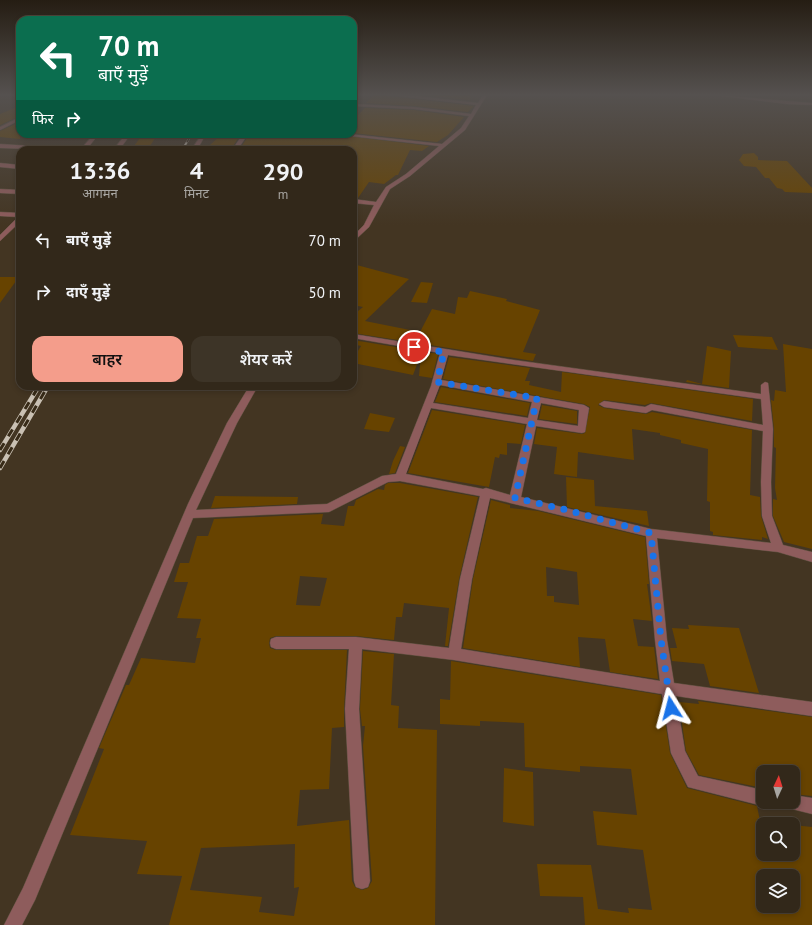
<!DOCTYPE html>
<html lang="hi">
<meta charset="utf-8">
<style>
:root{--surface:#32281a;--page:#3d3427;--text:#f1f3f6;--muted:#a8a6a2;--line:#4d4439;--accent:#f49d8b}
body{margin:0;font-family:"PT Sans","Noto Sans Devanagari",sans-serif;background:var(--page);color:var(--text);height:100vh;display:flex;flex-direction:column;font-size:15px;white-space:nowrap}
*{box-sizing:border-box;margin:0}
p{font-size:13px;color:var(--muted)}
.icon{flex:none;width:22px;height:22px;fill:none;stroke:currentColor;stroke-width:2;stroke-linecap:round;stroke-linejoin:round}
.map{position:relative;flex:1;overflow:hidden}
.sheet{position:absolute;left:16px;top:146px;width:341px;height:244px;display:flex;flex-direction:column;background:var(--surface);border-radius:12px;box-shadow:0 2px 6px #0003,0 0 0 1px var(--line)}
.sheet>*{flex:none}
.guide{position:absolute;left:16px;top:16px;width:341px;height:122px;border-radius:12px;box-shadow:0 2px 6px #0003,0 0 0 1px var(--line);background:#0b6e4f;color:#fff;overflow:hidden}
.needle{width:26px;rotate:4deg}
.tools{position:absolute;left:756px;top:765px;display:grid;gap:8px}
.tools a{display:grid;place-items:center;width:44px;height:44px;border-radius:8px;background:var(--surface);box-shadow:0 2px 6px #0003,0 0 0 1px var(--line);font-size:20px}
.pin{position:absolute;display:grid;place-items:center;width:34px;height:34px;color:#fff;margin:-17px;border:2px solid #fff;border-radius:50%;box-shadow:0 1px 4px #0007}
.me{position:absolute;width:44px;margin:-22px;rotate:351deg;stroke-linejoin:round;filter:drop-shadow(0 0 3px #0008)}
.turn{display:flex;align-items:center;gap:14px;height:84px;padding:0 16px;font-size:18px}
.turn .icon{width:52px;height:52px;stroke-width:2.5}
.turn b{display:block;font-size:28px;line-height:34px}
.then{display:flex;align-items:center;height:38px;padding:0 16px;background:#0003;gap:8px;font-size:15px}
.eta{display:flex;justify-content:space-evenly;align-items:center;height:68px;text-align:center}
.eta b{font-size:24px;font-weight:600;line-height:28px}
.primary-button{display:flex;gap:8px;margin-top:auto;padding:8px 16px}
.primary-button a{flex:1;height:46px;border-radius:12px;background:var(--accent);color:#111;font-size:16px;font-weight:600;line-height:46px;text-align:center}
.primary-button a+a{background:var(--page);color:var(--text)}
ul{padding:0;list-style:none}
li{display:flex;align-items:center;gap:12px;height:52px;padding:0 16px}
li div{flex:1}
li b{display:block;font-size:15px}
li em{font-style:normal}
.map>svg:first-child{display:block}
.building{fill:#674300;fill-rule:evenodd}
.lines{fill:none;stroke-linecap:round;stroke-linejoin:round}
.minor-casing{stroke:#5e5140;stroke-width:1}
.minor{fill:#8e5c5c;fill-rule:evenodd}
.rail-far1-casing{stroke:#c9c0b3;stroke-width:2}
.rail-casing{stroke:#c9c0b3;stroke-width:4.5}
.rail-far1{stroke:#382b18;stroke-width:1.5;stroke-dasharray:4.5;stroke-linecap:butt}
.rail{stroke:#382b18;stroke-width:3;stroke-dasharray:8;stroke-linecap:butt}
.route{stroke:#1a73e8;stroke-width:7;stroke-dasharray:0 12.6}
</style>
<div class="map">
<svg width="812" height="925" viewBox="0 0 812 925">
<rect width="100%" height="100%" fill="#433522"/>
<g class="building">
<path d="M374,95L389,96L474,106L468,112L414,106L366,103Z"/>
<path d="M423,95H472L469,100Z"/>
<path d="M20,106V116L0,125V114Z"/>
<path d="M365,108L414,110L464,117L448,135L437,142L353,133V120Z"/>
<path d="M20,122V139L0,137V131Z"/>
<path d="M228,134H241L233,146L228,149L209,146L221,135Z"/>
<path d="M277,134H331L429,146L422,151L410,150L398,175H396L384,184L369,182L358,198H353V150L299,147V150H239L249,135L272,139Z"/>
<path d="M142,135H157L148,149H132Z"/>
<path d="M754,153L758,157V160L787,161L812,188V193L785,192L782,189L777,188L769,178H765L756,167L744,166L739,160L743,154Z"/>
<path d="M353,264L409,279L365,321L420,332L432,309L455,314L458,297L467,298L470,291L507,299L506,301L540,310L523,352L536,354L533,361L353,333V315L363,307L353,305Z"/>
<path d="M0,277H19L0,303Z"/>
<path d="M421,282L433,283L427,303L411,302Z"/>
<path d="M733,335L772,337L778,350L738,347Z"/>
<path d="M353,340L438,354L432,378L419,376L421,354L413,375L353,363V359L361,346L353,344Z"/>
<path d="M783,344L812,349V549L784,542L773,516V499L777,500L775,488L776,448L774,447V429L771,400L774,401L775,390L786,392Z"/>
<path d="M707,346L731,351L729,388L686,382L687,380L702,384Z"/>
<path d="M449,357L530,368L525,381H530L529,385L561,392L562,372L753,399L752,421L651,403L645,405L604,400L598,405L604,408L646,414L652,412L752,430L750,495L760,497L761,516L768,539L762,537V540L713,535V532L710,531V502L707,501L708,449L681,443V440L660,435V433L632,429L634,460L578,452L577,477L554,474L557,447L534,444L537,428L582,434L585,433L590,407L584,404L443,379Z"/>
<path d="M441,387L530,403L527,416L435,402Z"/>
<path d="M542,405L577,411V424L539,419Z"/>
<path d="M432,410L525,425L521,444L507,443V455L500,454L499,458L495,457L489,487L408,473Z"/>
<path d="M370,413L395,418L389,432L364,429Z"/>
<path d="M400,446L405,447L395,473L389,474L393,461Z"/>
<path d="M566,477L594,480L595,506L647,511L649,526L567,507Z"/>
<path d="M388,483H400L478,497L459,579L448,646H445L449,608L404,603L402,617H396L394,640L356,636H276L270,638L269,643L270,648L276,650H347L344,709V727L332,728L329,789L300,790L297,826L349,820L352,881L355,887L362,890L368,888L372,881L363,746L365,726H362L360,709L363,651L394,654L391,705L399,706L398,728L437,730L435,925H169L182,876L137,874L147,841L70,835L104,749L99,748L126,685H129L141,658L195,663L201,638H196L201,619L177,618L188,582H174L180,563H189L197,536H208L214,519L323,514L321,524L344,526L348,506H354L356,500L378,489L384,490L385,485ZM300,576L327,578L320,606L296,605ZM295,844L294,888L299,887L294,916L259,912L262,897L190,890L201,848Z"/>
<path d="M215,496L298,497L297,504L211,508Z"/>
<path d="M491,500L510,505V508L538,511L645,537L649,584H647L652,621L633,619L638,646L654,647L658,679L610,672L605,639L578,637L580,667L463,648L473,579ZM546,567L577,572L579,605L554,602V596H547Z"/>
<path d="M688,625L739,628L759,693L710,686L704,664L672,661L670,648H677L672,628L689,629Z"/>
<path d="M451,661L661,695L670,753L687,788L757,806L760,821L763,822V854H793V825L812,827V925H585L583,897L540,896L537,864L591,865L598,909L629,913L628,908L652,910L643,850L597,845L593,811L637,815L631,769L580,766V772L525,767L524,723L480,721V726L440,724V699L450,700ZM763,876H793V906H763Z"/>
<path d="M698,701L812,717V796L793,794V772H763V788L699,775L686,751L679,702L699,704Z"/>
<path d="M504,768L533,772L534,826L503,822Z"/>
</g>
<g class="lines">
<g class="minor-casing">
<g id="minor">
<path d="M7,95H20V97Z"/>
<path d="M390,95H407L478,103L483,95H487L465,130L410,176L390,189L369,227L353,242V236L364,225L374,205L353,203V199L376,202L386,187L406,174L439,146L332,134H349L442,144L461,128L469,116L414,109L353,106V104L414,107L471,114L476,105Z"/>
<path d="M715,95L812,103V105L787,104Z"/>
<path d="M20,117V120L0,130V127Z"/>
<path d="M94,134H99L86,150H80Z"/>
<path d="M126,134H131L119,150H113Z"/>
<path d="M202,134H206L197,150H191Z"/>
<path d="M243,134H248L238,149L229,150L234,147Z"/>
<path d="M0,144L64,148L67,150L0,148Z"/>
<path d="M0,163L20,165V169L0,167Z"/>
<path d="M0,189L20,190V194L0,193Z"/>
<path d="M0,212L20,213V222L0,241V235L18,217L0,216Z"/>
<path d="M353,334L507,359L761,394V385L765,382L768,383L773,429L771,482L772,516L783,545L812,552V562L778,552L657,538L667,640L674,683L812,702V716L676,696L685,751L698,776L763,790V802H769L768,803L763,806L688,787L671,753L662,694L454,660L362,649L359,709L370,881L368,887L362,889L356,887L354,881L345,709L349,649H276L271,647L270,643L271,639L276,637H356L449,648L460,579L480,496L400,481L388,482L329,512L193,518L35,900L22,925H4L23,888L188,504L227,423L247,390L238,388L237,386H258L237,423L196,510L327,504L382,476L396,474L431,386L440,353L353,338ZM448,355L761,399L763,425L651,404L645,407L604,401L599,404L604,407L646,413L652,410L763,431L761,482L762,516L771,543L651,529L521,497L536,426L582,433L585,432L589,408L584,405L441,380ZM440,385L532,402L528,418L433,403ZM541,403L579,410L578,426L537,420ZM431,408L527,424L510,495L486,488L483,489L406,474ZM490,498L646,536L655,640L660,681L461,649L472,579Z"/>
<path d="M793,795L812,798V814L784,807L781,802H793Z"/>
</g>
</g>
<use href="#minor" class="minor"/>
<g class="rail-far1-casing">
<path id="rail-far1" d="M182,150L192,134"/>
</g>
<g class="rail-casing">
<g id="rail">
<path d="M0,450L39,386"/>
<path d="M0,468L48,386"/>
</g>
</g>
<use href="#rail-far1" class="rail-far1"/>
<use href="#rail" class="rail"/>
</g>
<linearGradient id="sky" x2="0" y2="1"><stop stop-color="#251d13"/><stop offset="0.42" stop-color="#55514f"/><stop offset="1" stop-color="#55514f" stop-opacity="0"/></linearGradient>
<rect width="812" height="225" fill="url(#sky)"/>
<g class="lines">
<path class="route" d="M414,347L444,352L437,382L537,398L515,498L563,509L651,533L661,640L671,708"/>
</g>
</svg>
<div class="tools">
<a><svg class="needle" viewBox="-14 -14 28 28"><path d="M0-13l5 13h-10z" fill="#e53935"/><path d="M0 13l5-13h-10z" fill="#a8a6a2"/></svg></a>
<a><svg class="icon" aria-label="search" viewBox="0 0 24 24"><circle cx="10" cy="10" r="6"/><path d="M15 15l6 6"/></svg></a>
<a><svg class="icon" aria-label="layers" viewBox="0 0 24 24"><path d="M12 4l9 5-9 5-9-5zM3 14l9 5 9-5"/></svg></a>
</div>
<div class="pin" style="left:414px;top:347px;background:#d93025"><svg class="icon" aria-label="arrive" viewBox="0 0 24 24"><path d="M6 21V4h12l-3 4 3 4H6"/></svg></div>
<svg class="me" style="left:671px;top:708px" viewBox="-20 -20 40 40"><path d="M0-17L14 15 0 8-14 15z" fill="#1a73e8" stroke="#fff" stroke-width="4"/></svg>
<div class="guide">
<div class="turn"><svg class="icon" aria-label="left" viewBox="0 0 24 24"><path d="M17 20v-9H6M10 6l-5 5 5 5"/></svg><div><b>70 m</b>बाएँ मुड़ें</div></div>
<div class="then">फिर<svg class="icon" aria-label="right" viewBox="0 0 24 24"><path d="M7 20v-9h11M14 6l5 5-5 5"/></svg></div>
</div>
<section class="sheet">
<div class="eta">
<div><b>13:36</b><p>आगमन</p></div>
<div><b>4</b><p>मिनट</p></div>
<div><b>290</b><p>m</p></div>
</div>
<ul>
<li><svg class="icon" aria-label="left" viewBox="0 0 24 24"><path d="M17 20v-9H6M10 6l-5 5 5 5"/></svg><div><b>बाएँ मुड़ें</b></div><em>70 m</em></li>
<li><svg class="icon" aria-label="right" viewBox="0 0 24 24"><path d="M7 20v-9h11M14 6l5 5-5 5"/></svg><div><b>दाएँ मुड़ें</b></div><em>50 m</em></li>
</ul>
<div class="primary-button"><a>बाहर</a><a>शेयर करें</a></div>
</section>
</div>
